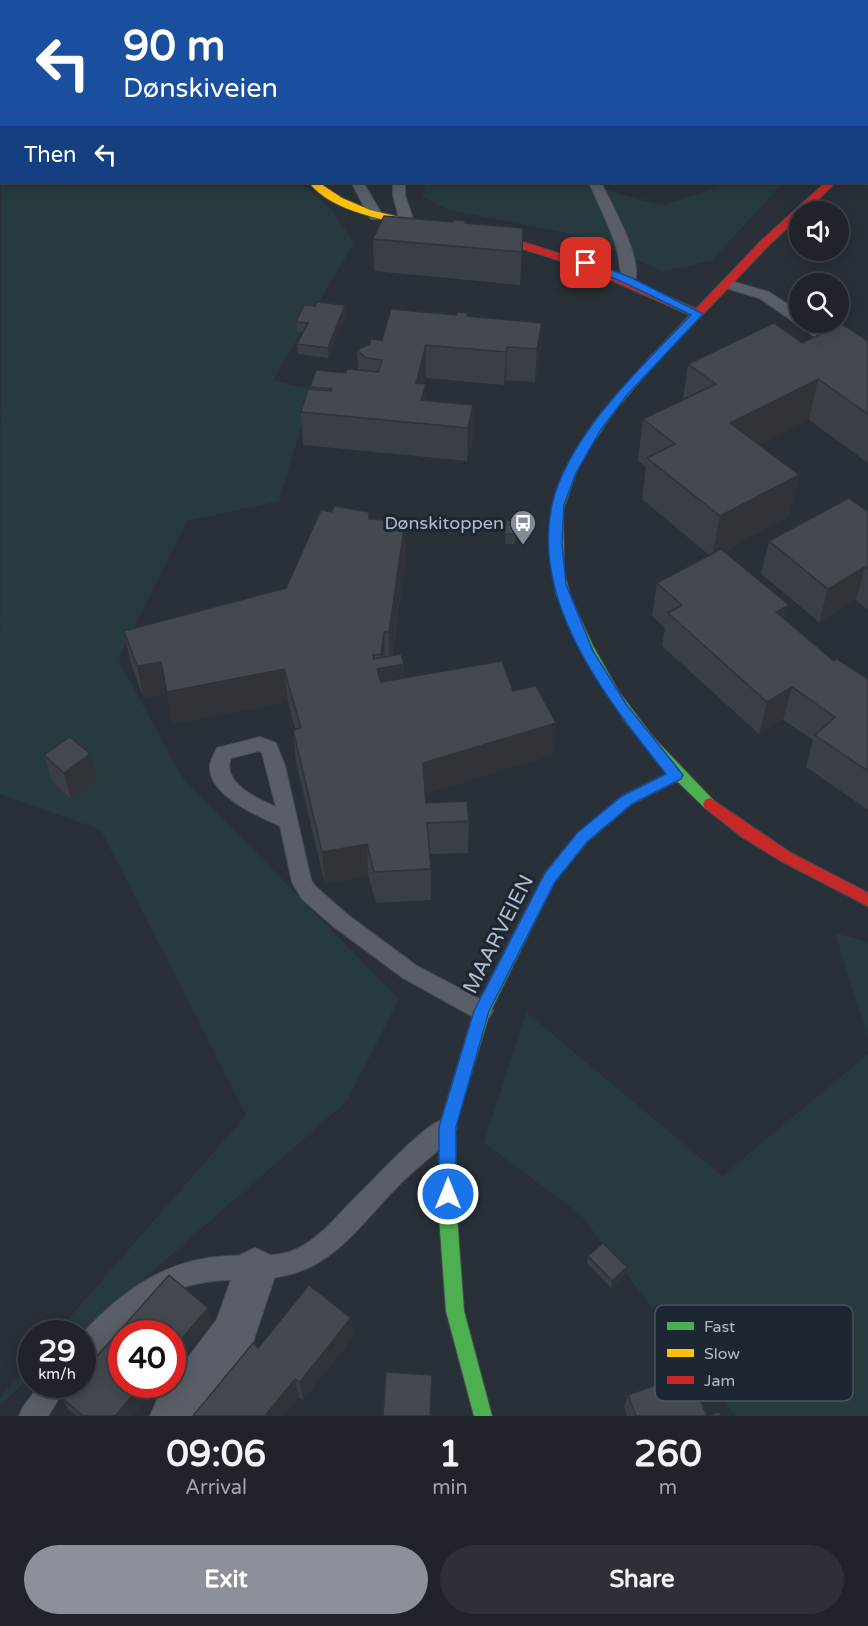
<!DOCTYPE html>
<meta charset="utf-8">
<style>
:root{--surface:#20242a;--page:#2d3036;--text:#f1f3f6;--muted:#a2a4a8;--line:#3d4147;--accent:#8c9099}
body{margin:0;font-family:"Varela Round",sans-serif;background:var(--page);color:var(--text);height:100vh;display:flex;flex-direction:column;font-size:22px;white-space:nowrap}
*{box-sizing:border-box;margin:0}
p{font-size:20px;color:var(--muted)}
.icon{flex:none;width:33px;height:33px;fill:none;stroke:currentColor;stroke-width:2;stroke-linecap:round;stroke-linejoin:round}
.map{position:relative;height:1416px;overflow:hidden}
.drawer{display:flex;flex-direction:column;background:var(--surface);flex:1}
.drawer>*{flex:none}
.guide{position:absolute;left:0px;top:0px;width:868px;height:183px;box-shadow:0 3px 15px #0003,0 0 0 2px var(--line);background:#1a4fa0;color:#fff;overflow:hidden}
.buttons{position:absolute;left:789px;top:201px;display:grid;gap:12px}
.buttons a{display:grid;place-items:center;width:60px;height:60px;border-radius:50%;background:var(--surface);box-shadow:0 3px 15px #0003,0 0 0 2px var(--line);font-size:30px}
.speed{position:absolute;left:18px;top:1320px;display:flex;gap:12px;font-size:30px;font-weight:700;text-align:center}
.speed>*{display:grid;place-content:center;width:78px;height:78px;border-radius:50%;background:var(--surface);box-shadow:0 3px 15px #0003,0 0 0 2px var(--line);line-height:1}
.speed small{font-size:15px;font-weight:400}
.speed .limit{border:9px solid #d22;background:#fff;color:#111}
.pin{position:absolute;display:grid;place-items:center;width:51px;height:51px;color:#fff;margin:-26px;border-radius:12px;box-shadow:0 3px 9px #0006}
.me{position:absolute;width:66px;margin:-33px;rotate:0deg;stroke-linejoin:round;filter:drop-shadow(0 0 4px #0008)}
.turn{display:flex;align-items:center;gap:21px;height:126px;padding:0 24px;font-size:27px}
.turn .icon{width:78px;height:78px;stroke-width:2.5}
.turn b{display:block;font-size:42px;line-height:51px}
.then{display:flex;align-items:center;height:57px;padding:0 24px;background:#0003;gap:12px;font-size:22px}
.eta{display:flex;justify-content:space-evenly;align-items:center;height:102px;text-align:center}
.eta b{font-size:36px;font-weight:700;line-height:42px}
.button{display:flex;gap:12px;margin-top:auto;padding:12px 24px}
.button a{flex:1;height:69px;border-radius:36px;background:var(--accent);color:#fff;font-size:24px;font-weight:700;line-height:69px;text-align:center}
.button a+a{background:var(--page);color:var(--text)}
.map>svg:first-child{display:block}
.green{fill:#273a3e}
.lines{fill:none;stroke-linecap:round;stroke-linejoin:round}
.lane-casing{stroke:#484c53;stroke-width:2}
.street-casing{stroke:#484c53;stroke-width:2}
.fast-casing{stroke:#484c53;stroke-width:2}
.slow-casing{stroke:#484c53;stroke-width:2}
.jam-casing{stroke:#484c53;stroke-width:2}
.lane{fill:#5a5e66;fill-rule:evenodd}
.street{fill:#5a5e66;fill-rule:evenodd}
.fast{fill:#4caf50;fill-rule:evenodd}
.slow{fill:#ffc107;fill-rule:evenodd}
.jam{fill:#c62828;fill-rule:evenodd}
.wall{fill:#3a3f45}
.shaded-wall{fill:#303338}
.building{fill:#444950;stroke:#303338;stroke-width:1.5}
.route{fill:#1a73e8;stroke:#114b97;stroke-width:1.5}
.labels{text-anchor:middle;stroke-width:6;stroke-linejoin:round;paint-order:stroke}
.poi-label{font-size:18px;fill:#b4bcc9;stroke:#1d2633;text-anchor:end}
.near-street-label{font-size:21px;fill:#b4bcc9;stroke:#1d2633}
.key{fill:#1d2633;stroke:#4a5360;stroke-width:1.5}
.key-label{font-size:16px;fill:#b4bcc9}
</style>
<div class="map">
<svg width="868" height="1416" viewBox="0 0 868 1416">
<rect width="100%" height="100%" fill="#2a3038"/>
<g class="green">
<path d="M1,163L2,182H300L332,210L354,243L273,380L312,390L279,501L187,521L118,659L182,777L399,999L347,1101L82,1333H56L246,1115L101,830L0,794Z"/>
<path d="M426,182H607L603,189L663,206L729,182H784L711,261L663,271L571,234L449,210L422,197Z"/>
<path d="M835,933L868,942V1038Z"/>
<path d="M526,1012L722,1176L868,1054V1416H736L580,1214L484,1143Z"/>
<path d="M31,1362V1377L0,1405V1398Z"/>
</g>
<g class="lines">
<g class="lane-casing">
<g id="lane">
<path d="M383,0H393L394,2H383Z"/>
<path d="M351,182H363L383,216L381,219H371Z"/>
<path d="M393,182H405V195L414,222L412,225L407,226L400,222L393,195Z"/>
<path d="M589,182H601C611,204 645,261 634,284H624C619,273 620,256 615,243C608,222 597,202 589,182Z"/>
<path d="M727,280L769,292L800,312V322H814L868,360V371L863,370L759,298L722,287L720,284L722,281Z"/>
<path d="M260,737L276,743L285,766L311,880L316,887L348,915L417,966L489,1004L493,1011L489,1018L482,1020L475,1018L403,978L334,927L302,899L292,882L280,826C258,816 208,795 210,766C210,760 215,753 217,748ZM259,751L262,753L276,807C258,799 221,783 231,758Z"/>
<path d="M446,1118L454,1121L457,1128C451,1143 415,1168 402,1182C375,1208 346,1250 312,1266C284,1280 258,1279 227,1280C161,1282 133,1315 91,1361L82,1364V1334C123,1290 166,1259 227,1256C251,1255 278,1259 299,1248C318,1238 333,1221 347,1206C368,1185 388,1164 409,1144C420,1134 432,1123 446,1118Z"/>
<path d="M40,1384H68L48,1416H19L23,1407Z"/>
</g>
</g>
<g class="street-casing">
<g id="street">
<rect x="285" y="0" width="20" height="2"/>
<path d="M255,1248L270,1255L277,1270L251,1348L201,1416H150L157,1400L168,1384H172V1379L217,1319L240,1255Z"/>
</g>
</g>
<g class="fast-casing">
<g id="fast">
<path d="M867,148H868L867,155Z"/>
<path d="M656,354L661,357L616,409L580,462L563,510L564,572L571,598L593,646L619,692L654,738L717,804L715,808H705L677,781L632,804L587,842L555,881L490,1012L455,1127L457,1216L464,1311L492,1416H474L446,1311L439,1216V1127L474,1011L545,873L577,834L622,796L668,773L626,723L593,671L556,594L550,558L551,510L569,462L594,422L652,355Z"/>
</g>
</g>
<g class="slow-casing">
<path id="slow" d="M309,182H318L342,198L370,210L432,225L427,228C393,222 329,212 309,182Z"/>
</g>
<g class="jam-casing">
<g id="jam">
<path d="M826,182H836L805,212H800V216L769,245L660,359L656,360L651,357L652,355L690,315L586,269L473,233L478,230C554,248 625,276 696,309L761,241Z"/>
<path d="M710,798L791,853L868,893V906L781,861L742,837L705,808L703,804L705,800Z"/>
</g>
</g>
<use href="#lane" class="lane"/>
<use href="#street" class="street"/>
<use href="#fast" class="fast"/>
<use href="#slow" class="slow"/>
<use href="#jam" class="jam"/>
</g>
<g class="wall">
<path d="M466,223L523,228L520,285L374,271L373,239Z"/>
<path d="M346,315L328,358L298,354L297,344L303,332H297L296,322Z"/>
<path d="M467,316L542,323L540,355L535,382L506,380L504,385L426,378L424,384H426V401L473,405V438L467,461L303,445L301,412L310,389V387L358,370L357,350L382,340Z"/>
<path d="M868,341V463L809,420L759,445L799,475L789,516L724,551L785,619L834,661L868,679V810L806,767L813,740L783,720L759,734L662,646L665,628L652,616L657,583L709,555L642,499L646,467L638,460L643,419L683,400L688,364L802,343Z"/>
<path d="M868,510V610L856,600L819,622L761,574L769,541Z"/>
<path d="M332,512H369V520L406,554L392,656L404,678L513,691L556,723L553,755L425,794L426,803L469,821L468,853L430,854L431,869V900L376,903L368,875L325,884L296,762L293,730L295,729L288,702L173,724L167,694L144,699L131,664L124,631L286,588Z"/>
<path d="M506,520L516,521L515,544H505Z"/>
<path d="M44,755L97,780L71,799L52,781Z"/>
<path d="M588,1256L627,1267L625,1275L611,1288L587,1263Z"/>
<path d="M169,1275L208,1308L212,1322L172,1368V1334H122V1384H159L132,1416H76L68,1409L61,1397L72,1384H82V1373Z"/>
<path d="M351,1318L353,1337L303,1400L299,1397L283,1416H193L258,1348Z"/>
<path d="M667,1338L692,1343L678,1358L665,1345Z"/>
<path d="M628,1395L707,1416H627L624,1407Z"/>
</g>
<g class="shaded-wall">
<path d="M345,305L346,315L328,358V348Z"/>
<path d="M542,323L540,355L535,382L537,349Z"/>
<path d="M426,345V378L416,415V383Z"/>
<path d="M507,347L506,380L504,385L506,352Z"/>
<path d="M818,379L809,420L722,464L730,423Z"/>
<path d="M426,384V417L421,400Z"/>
<path d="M473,405V438L467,461L468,428Z"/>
<path d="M799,475L789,516L712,557L720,516Z"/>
<path d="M405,521L406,554L390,665L389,632Z"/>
<path d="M865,567L856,600L819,622L828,589Z"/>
<path d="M789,605L781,638L776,612Z"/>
<path d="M384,632L385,665L404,664L405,696L378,701L377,669L381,668V654Z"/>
<path d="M161,662L284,669L288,702L173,724L167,694L144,699L137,666Z"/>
<path d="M792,687L783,720L759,734L767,702Z"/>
<path d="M556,723L553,755L423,795V763Z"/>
<path d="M90,754L97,780L71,799L64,773Z"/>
<path d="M367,844L368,875L325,884L322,852Z"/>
<path d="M627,1267L625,1275L611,1288L612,1281Z"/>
<path d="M208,1308L212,1322L172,1368V1350Z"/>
<path d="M351,1318L353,1337L303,1400L300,1382Z"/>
<path d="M695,1336L692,1343L678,1358L680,1351Z"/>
<path d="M295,1379L299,1397L283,1416H265Z"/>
<path d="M142,1384H159L132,1416H115Z"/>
</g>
<g class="building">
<path d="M352,0H380L381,2H352Z"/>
<rect x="402" y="0" width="20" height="2"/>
<path d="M384,216L453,222L454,220L466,221L465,223L523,228L522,252L373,239Z"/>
<path d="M317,302L345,305L328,348L297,344L308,323L296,322L304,305L315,306Z"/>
<path d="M391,309L456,315L457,312L468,313L467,316L542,323L537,349L507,347L506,352L426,345L416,383L426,384L421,400L473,405L468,428L301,412L308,389L331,391L332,389L310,387L316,370L346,373L347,369L378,372L382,360L366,358L357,350L370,344L371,339L382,340Z"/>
<path d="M774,323L802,343L842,324L868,341V414L818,379L730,423L799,475L720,516L647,458L675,444L643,419L716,384L688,364Z"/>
<path d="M849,498L867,511L868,510V569L865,567L828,589L769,541Z"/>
<path d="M334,506L369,512V519L405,521L389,632H384L381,654L373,655L374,659L401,654L404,664L377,669L381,682L502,661L513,691L536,686L556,723L423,763L426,803L467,801L469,821L427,823L431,869L374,872L367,844L322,852L293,730L301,728L284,669L167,692L161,662L137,666L124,631L286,588L321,510L332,512Z"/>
<path d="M506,520L516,521L515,534H505Z"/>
<path d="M721,549L789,605L776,612L834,661L837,659L868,679V771L815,735L835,717L792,687L767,702L668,613L682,605L657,583Z"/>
<path d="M70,737L90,754L64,773L44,755Z"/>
<path d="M603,1243L627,1267L612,1281L588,1256Z"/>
<path d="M169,1275L208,1308L172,1350V1334H122V1384H142L115,1416H83L61,1397L72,1384H82V1373Z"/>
<path d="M309,1285L351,1318L300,1382L295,1379L265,1416H193L253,1343L258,1348Z"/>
<path d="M386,1372L432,1375L430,1416H383Z"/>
<path d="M689,1373L707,1416H636L628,1395Z"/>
<path d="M719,1412L721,1416H707Z"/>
</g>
<path class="route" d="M586,260L632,278L703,314L627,395L600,431L576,473L564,505L562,543L566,584L593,651L626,704L683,775L681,779L632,804L587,842L555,882L489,1011L456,1127V1194L454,1199L448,1202L441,1199L439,1194V1127L474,1011L545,873L577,833L622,796L666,774C609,702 530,604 552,505C567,436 643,365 691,315L625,283L582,265L581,263Z"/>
<defs>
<g id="bus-pin" transform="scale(1.35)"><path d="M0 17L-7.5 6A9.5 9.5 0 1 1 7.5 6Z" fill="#848b96" stroke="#1d2633"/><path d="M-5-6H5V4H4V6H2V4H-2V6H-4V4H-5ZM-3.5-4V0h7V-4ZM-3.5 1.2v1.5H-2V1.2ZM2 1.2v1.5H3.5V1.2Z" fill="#fff"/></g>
</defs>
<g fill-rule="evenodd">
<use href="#bus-pin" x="523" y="523"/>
</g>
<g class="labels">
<g class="poi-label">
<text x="504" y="529">Dønskitoppen</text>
</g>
<g class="near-street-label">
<text transform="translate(498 934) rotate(-63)" y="7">MAARVEIEN</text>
</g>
</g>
<rect x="655" y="1305" width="198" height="96" rx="9" class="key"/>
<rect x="667" y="1322" width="27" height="8" fill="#4caf50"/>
<rect x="667" y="1349" width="27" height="8" fill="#ffc107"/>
<rect x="667" y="1376" width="27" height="8" fill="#c62828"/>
<g class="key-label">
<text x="704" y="1332">Fast</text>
<text x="704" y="1359">Slow</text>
<text x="704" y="1386">Jam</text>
</g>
</svg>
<div class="buttons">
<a><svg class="icon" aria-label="sound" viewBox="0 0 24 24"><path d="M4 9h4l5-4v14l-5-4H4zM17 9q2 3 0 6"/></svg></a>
<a><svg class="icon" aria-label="search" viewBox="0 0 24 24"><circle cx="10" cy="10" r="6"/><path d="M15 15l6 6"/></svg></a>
</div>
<div class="speed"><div>29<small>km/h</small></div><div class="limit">40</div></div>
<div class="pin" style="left:586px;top:263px;background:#d93025"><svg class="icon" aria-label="arrive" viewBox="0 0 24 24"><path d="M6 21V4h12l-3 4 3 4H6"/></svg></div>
<svg class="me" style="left:448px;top:1194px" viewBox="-20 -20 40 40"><circle r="17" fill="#1a73e8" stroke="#fff" stroke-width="3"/><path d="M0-11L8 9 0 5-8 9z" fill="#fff"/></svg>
<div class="guide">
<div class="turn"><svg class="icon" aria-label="left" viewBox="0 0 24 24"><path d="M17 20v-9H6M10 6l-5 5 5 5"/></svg><div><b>90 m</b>Dønskiveien</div></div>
<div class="then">Then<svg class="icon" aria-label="left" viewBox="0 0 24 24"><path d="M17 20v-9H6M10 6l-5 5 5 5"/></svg></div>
</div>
</div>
<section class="drawer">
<div class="eta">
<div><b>09:06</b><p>Arrival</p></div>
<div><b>1</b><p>min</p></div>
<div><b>260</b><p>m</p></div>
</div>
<div class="button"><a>Exit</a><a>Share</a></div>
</section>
